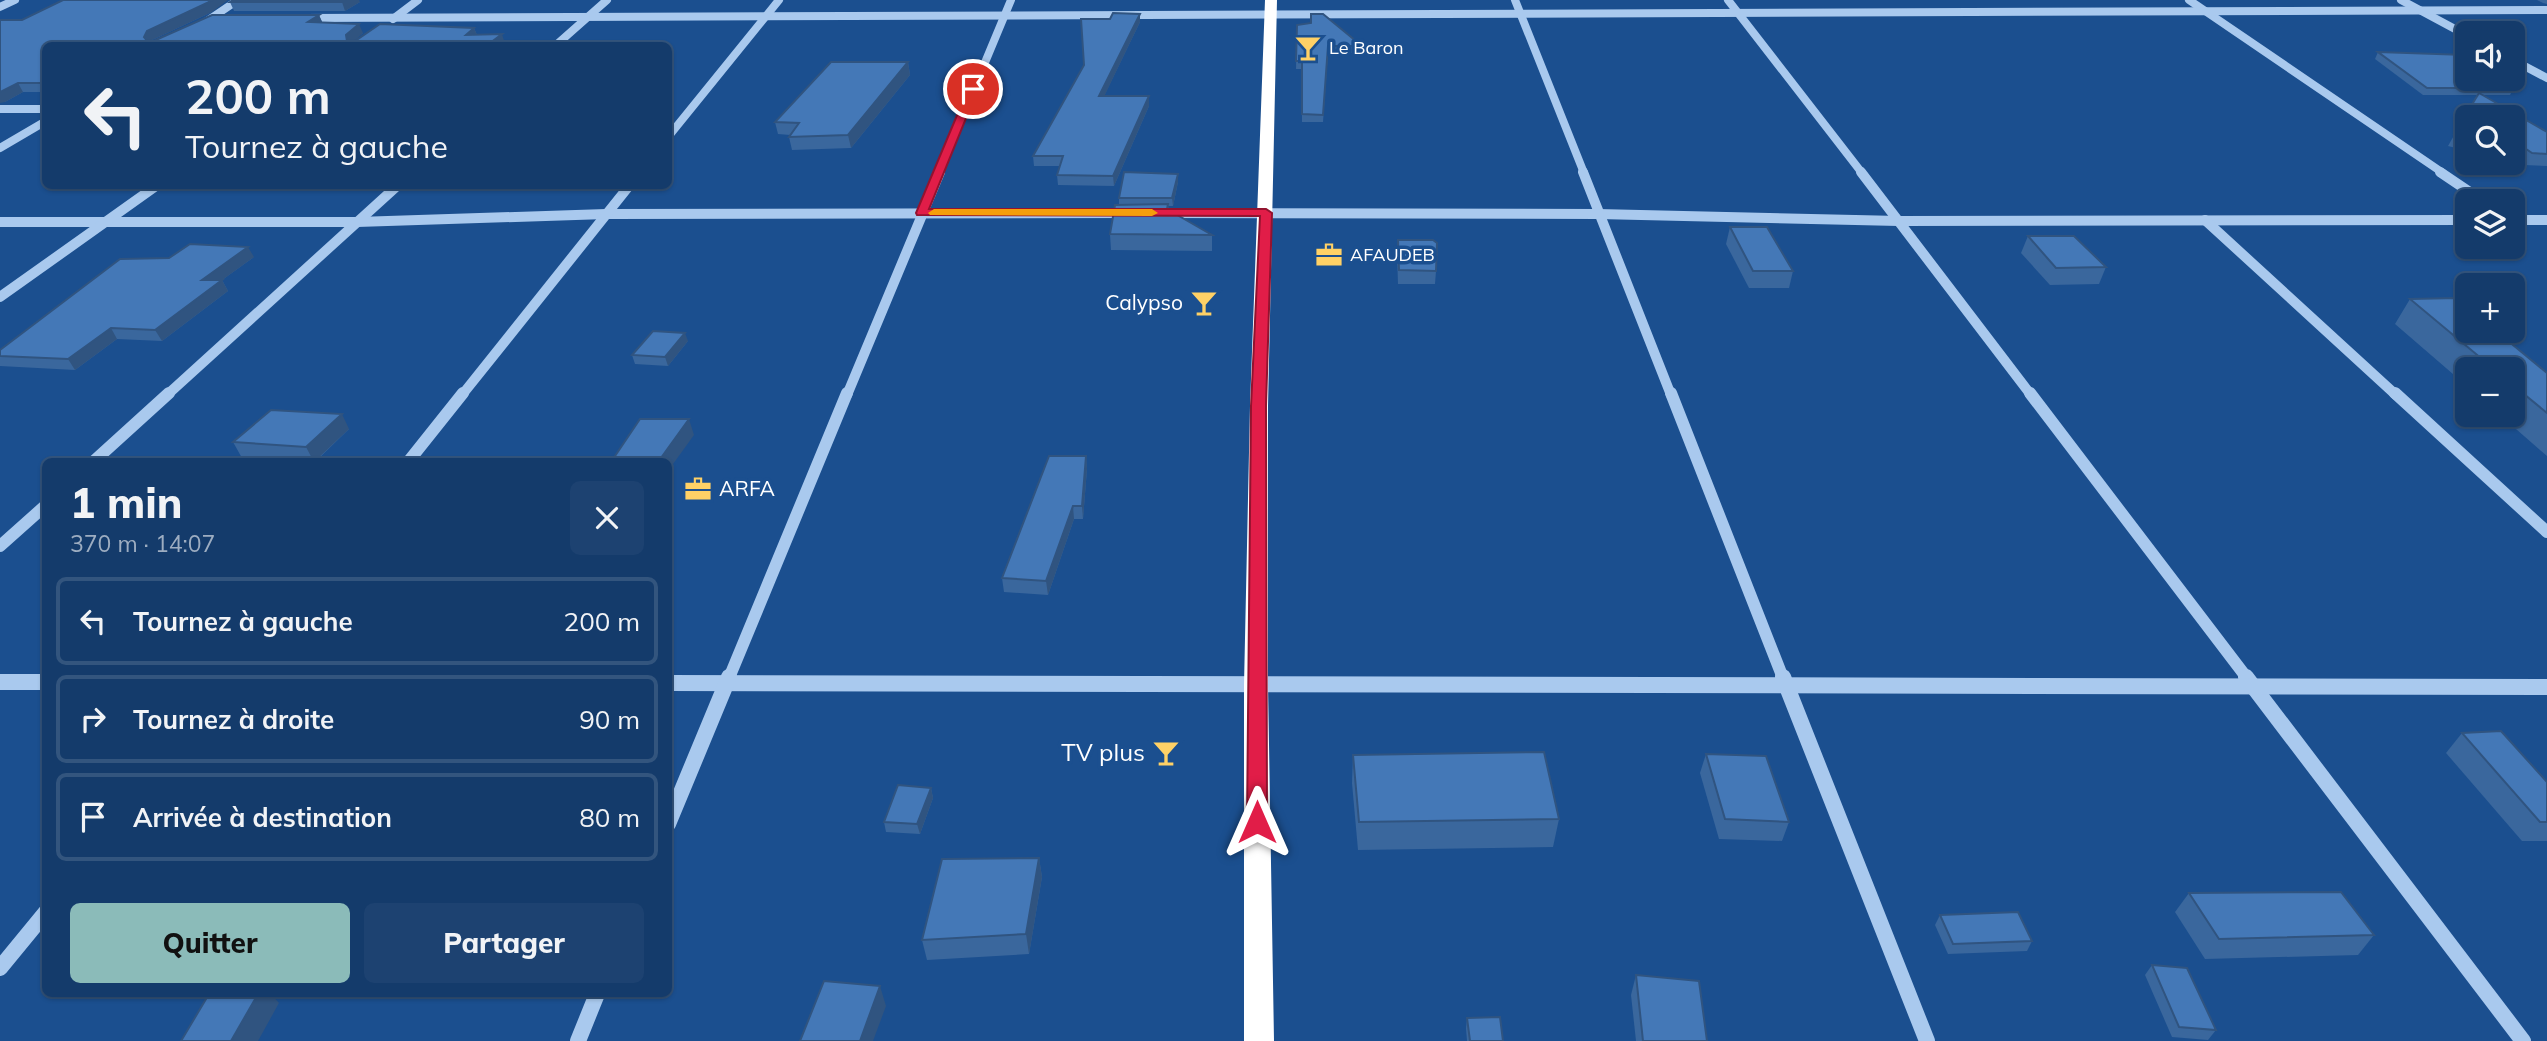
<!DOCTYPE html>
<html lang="fr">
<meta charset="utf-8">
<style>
:root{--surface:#143b6b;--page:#1d4271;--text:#f1f3f6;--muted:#9dadc1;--line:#33557e;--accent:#8bbbb9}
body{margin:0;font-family:Mulish,sans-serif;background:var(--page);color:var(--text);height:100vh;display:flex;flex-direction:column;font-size:26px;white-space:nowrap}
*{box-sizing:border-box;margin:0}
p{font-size:23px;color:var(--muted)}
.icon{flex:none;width:38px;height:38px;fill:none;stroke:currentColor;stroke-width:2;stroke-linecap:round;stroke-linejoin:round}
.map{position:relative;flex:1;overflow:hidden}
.side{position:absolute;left:42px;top:458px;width:630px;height:539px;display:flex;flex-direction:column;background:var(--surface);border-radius:10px;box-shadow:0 2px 5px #0004,0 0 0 2px var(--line)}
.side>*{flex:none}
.guide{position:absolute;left:42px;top:42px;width:630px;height:147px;border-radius:10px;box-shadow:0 2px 5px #0004,0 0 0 2px var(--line);background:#143b6b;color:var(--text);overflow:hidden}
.controls{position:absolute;left:2455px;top:21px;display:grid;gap:14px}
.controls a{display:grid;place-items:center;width:70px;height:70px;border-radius:10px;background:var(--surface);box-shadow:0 2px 5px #0004,0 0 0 2px var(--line);font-size:35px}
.pin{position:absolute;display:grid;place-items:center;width:60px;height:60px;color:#fff;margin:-30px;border:4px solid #fff;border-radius:50%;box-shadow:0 2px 7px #0007}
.me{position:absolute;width:77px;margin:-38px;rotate:0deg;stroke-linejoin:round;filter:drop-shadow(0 0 5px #0008)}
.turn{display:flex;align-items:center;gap:24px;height:147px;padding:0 28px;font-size:32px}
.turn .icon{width:91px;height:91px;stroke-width:2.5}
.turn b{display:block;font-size:49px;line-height:60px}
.round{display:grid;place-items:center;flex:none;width:74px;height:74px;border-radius:10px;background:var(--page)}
.headline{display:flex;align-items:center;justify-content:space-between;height:119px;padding:0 28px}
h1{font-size:42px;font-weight:800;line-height:52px}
.action{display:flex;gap:14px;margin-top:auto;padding:14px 28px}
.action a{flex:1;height:80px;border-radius:10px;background:var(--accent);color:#111;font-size:28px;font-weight:800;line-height:80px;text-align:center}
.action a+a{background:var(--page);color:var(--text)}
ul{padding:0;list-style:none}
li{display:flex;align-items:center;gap:21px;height:88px;margin:0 14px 10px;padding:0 14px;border:4px solid var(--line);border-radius:10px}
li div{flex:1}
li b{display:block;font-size:26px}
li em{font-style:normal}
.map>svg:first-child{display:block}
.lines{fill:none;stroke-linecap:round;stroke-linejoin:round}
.minor-far3{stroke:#a9c9ee;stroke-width:8}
.minor-far2{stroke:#a9c9ee;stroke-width:10}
.minor-far1{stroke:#a9c9ee;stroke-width:12}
.minor{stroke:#a9c9ee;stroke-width:16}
.highway{fill:#fff;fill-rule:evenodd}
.wall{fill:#3a679d}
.shaded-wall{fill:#305480}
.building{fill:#4478b7;stroke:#305480;stroke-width:2}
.route{fill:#e11d48;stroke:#92132f;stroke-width:2}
.slow{fill:#f59e0b}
.labels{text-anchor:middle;stroke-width:7;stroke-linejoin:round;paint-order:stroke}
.far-poi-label{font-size:18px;fill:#fff;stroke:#1b4f8f;text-anchor:start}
.poi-label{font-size:21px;fill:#fff;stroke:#1b4f8f;text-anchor:end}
.near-poi-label{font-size:24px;fill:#fff;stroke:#1b4f8f;text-anchor:end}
</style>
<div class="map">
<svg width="2547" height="1041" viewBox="0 0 2547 1041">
<rect width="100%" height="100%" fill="#1b4f8f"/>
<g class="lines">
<g class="minor-far3">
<path d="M1515,0L1584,173"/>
<path d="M1728,0L1862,173"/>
<path d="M2189,0L2443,173"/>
<path d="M2401,0L2468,36"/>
<path d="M0,7L15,0"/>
<path d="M304,18L2547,10"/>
<path d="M393,19L418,0"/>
<path d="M204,23L238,0"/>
<path d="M555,46L607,0"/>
<path d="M2513,60L2547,78"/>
<path d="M0,109H46"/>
<path d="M668,137L779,0"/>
<path d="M0,148L46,121"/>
<path d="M939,173L1011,0"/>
</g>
<g class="minor-far2">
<path d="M1583,172L1671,395"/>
<path d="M1861,172L2031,395"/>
<path d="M2440,172L2483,201"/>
<path d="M1159,213L1598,214L1899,221L2468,220"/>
<path d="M2205,220L2396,395"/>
<path d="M2513,220H2547"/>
<path d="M0,222H357L606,214L1130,213"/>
<path d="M0,297L156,186"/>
<path d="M167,395L397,186"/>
<path d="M462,395L629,186"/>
<path d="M847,395L940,172"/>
</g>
<g class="minor-far1">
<path d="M1671,393L1783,678"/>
<path d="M2030,393L2247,678"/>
<path d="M2395,393L2547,532"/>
<path d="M93,462L169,393"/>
<path d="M408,462L463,393"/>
<path d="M0,546L46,505"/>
<path d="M729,678L847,393"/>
</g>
<g class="minor">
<path d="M1783,677L1927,1041"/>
<path d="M2246,677L2523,1041"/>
<path d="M0,682H46"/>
<path d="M668,683L2547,687"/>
<path d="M668,824L729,677"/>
<path d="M0,968L46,912"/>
<path d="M578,1041L597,994"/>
</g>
<path class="highway" d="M1265,0H1277L1268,406V685L1274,1041H1244V685L1250,406Z"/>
</g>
<g class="wall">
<path d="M2537,0H2547V4L2543,3Z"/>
<path d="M230,2H360L345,11H234Z"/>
<path d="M212,12L152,40L151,42L319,15L322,22L363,33L351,43L474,28L477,35L505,44L503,46H46V92H23L5,102L22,20Z"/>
<path d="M1140,14V22L1104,96L1149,106L1114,186L1058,185L1057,175L1060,166H1034L1033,156Z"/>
<path d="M1311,14L1362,46V53H1328L1323,122H1302V69H1296L1297,25L1311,23Z"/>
<path d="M2378,52L2514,88L2510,95H2483L2547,132V166L2524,165L2513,156V117H2468V151L2448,146L2477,95H2423L2375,59Z"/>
<path d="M908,62L910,75L851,148L792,150L789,137L790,135L778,134L775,122Z"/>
<path d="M1178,174V182L1173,206H1168L1169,210L1212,235V251L1111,250L1110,234L1119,205V198Z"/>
<path d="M290,186H325L322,188Z"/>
<path d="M1730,227L1793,271L1789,288H1749L1726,244Z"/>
<path d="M2028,236L2106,267L2099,284L2050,285L2021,253Z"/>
<path d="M1398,240L1436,271L1435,284H1398L1397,253Z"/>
<path d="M254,257L222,280L228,291L162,341L117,339L75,370L0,366V350Z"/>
<path d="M2410,299L2547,373V456L2500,415H2513V369H2468V387L2395,324Z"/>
<path d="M688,341L668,366L635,364L632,355Z"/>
<path d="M349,429L315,462L242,458L233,442Z"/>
<path d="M1086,456L1087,469L1083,519H1074L1048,595L1004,592L1002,578Z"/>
<path d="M2462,733L2547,782V841H2522L2446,753Z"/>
<path d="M1706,754L1789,822L1782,841L1719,839L1700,773Z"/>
<path d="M1353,755L1559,819L1553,847L1358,850L1352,783Z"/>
<path d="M931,788L933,798L920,834L886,832L884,822Z"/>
<path d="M1039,858L1042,877L1029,954L927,960L922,940Z"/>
<path d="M2189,893L2374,935L2358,955L2205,959L2175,912Z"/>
<path d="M1940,915L2032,941L2027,951L1948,954L1935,925Z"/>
<path d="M2152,965L2216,1030L2208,1040L2172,1037L2145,975Z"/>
<path d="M1636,975L1707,1041H1636L1631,995Z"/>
<path d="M1467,1018L1503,1041H1467L1466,1028Z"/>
</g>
<g class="shaded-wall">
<path d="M212,0H228L212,12L152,40L149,46L144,37L147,31Z"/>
<path d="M343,0H359L360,2L345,11L342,2Z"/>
<path d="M1140,14V22L1100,105L1099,96Z"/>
<path d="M319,15L323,24L308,22Z"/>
<path d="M359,24L363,33L349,46L346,35Z"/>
<path d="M474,28L478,37L466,35Z"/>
<path d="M502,34L505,44L503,46H486Z"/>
<path d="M908,62L910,75L851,148L848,135Z"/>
<path d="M18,83L23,92L5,102L0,103V92Z"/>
<path d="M1149,96V106L1114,186L1113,176Z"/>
<path d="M1178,174V182L1173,206L1172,198Z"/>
<path d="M248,247L254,257L207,291L202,280Z"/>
<path d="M222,280L228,291L162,341L155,330Z"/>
<path d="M111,328L117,339L75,370L68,359Z"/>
<path d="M685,333L688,341L668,366L665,357Z"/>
<path d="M342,414L349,429L314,462L306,447Z"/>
<path d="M689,419L694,435L668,471V462H658Z"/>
<path d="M1086,456L1087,469L1083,519L1082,506Z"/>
<path d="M1073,506L1074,519L1048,595L1046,581Z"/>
<path d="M931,788L933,798L920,834L917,824Z"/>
<path d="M1039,858L1042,877L1029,954L1026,934Z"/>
<path d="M880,986L886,1006L873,1041H860Z"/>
<path d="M258,994H271L279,1003L258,1041H231Z"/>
</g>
<g class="building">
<path d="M63,0H212L207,3L147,31L144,37L149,43L212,15H319L308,22L359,24L346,35L347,41L352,43L380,24L474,28L466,35L502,34L486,46H46V83H18L0,92V20H22Z"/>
<path d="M233,0H345L342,2H230Z"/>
<path d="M1113,13L1140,14L1099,96H1149L1113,176L1057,175L1063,156H1033L1084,65L1081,19H1110Z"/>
<path d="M1311,14H1323L1362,46H1328L1323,115L1302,114V61H1296L1297,25L1311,23Z"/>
<path d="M2378,52L2466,55L2468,57V79H2501L2514,88H2427Z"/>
<path d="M831,62H908L848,135L789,137L799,123L775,122Z"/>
<path d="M2479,93L2547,132V154L2532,153L2513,140V117H2468V138L2454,134Z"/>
<path d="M1124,172L1178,174L1172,198H1119Z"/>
<path d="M1168,204L1167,209L1212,235L1110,234L1115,205Z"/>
<path d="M1730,227H1767L1793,271H1753Z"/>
<path d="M2028,236H2074L2106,267L2056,268Z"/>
<path d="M1398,240H1433L1437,243L1436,271L1399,270Z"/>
<path d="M190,244L248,247L202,280H222L155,330L111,328L68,359L0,356V350L120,259L169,258Z"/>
<path d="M2457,298L2468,307V331H2496L2547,373V413L2513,385V369H2494L2410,299Z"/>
<path d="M653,331L685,333L665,357L632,355Z"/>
<path d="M271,410L342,414L306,447L233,442Z"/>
<path d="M640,419H689L658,462H611Z"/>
<path d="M1049,456H1086L1082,506H1073L1046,581L1002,578Z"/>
<path d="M2501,731L2547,782V822H2540L2462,733Z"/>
<path d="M1544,752L1559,819L1359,822L1353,755Z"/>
<path d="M1706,754L1766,756L1789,822L1725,819Z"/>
<path d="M898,785L931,788L917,824L884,822Z"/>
<path d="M1039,858L1026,934L922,940L942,859Z"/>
<path d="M2341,892L2374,935L2219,939L2189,893Z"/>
<path d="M2018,912L2032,941L1953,944L1940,915Z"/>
<path d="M2152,965L2187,968L2216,1030L2179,1027Z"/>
<path d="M1636,975L1699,981L1707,1041H1643Z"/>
<path d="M824,981L880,986L860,1041H800Z"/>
<path d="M209,994H258L231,1041H181Z"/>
<path d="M1500,1017L1503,1041H1470L1467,1018Z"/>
</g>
<path class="route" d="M973,86L978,89L929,209H1266L1272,213L1266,406L1267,822L1264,827L1257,830L1250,827L1247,822L1251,406L1260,216L917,215L916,213L968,89Z"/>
<path class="slow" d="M934,209H1152L1158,213L1152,216L930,215L928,213Z"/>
<defs>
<g id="bar-bare" transform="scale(2.1)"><path d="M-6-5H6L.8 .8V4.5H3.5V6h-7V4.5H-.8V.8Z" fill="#ffd166" stroke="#1b4f8f" stroke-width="2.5" paint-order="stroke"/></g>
<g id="office-bare" transform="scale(2.1)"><path d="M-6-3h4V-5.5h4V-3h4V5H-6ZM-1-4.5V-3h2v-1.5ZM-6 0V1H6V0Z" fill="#ffd166" stroke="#1b4f8f" stroke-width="2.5" paint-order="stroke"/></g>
</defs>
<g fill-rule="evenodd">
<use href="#bar-bare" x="1308" y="48"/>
<use href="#office-bare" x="1329" y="255"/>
<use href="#bar-bare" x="1204" y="303"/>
<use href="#office-bare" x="698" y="489"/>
<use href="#bar-bare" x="1166" y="753"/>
</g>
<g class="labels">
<g class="far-poi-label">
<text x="1329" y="54">Le Baron</text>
<text x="1350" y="261">AFAUDEB</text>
</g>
<g class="poi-label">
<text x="1183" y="310">Calypso</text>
<text x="719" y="496" text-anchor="start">ARFA</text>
</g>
<g class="near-poi-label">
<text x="1145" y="761">TV plus</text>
</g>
</g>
</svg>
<div class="controls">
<a><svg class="icon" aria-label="sound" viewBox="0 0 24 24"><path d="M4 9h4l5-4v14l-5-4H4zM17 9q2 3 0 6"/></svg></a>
<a><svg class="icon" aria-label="search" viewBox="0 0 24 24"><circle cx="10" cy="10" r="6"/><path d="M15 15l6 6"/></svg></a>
<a><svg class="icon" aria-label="layers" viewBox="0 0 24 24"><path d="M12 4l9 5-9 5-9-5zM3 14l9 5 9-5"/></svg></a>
<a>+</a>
<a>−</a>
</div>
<div class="pin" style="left:973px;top:89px;background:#d93025"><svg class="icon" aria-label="arrive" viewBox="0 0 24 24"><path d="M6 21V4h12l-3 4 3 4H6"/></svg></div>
<svg class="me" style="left:1257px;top:822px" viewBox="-20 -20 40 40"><path d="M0-17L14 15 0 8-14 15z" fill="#e11d48" stroke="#fff" stroke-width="4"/></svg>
<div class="guide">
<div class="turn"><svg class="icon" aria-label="left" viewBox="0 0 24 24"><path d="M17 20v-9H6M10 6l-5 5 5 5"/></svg><div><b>200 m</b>Tournez à gauche</div></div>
</div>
<section class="side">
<div class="headline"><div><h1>1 min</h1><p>370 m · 14:07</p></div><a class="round"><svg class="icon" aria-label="close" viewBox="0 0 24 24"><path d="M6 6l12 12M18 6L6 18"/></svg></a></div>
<ul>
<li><svg class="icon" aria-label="left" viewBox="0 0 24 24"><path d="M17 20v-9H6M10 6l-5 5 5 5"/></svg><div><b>Tournez à gauche</b></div><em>200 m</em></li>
<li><svg class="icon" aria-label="right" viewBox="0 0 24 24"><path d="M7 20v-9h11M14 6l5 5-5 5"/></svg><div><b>Tournez à droite</b></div><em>90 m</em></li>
<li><svg class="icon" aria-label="arrive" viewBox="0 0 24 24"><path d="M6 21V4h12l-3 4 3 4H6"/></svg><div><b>Arrivée à destination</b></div><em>80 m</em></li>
</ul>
<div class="action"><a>Quitter</a><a>Partager</a></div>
</section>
</div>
